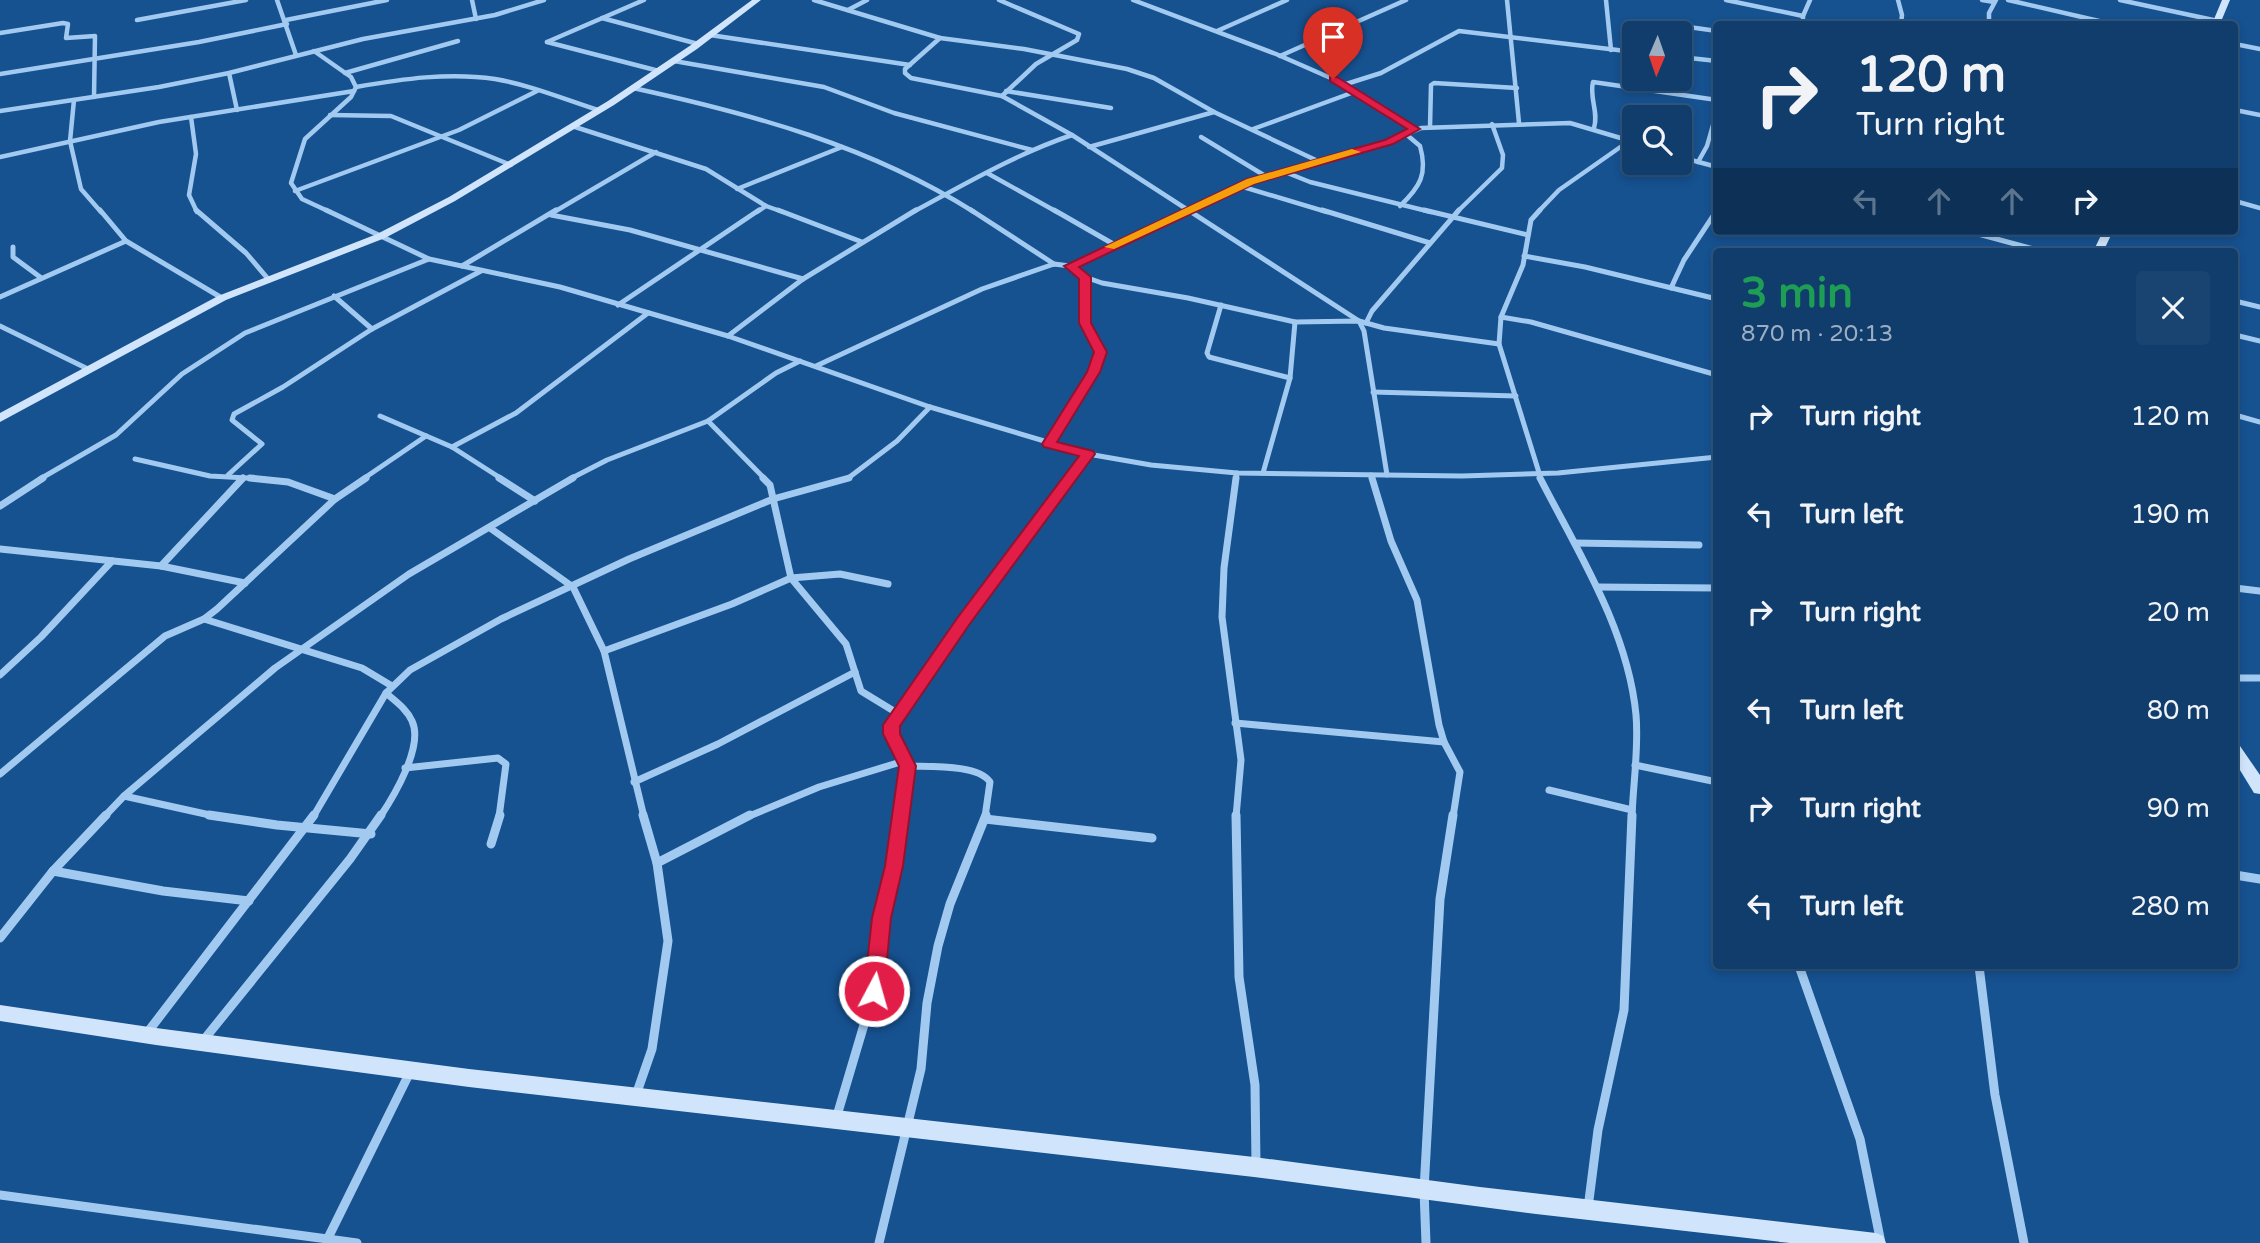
<!DOCTYPE html>
<meta charset="utf-8">
<style>
:root{--surface:#103d6c;--page:#194472;--text:#f1f3f6;--muted:#9caec2;--line:#30567f}
body{margin:0;font-family:"Varela Round",sans-serif;background:var(--page);color:var(--text);height:100vh;display:flex;flex-direction:column;font-size:26px;white-space:nowrap}
*{box-sizing:border-box;margin:0}
p{font-size:23px;color:var(--muted)}
.icon{flex:none;width:38px;height:38px;fill:none;stroke:currentColor;stroke-width:2;stroke-linecap:round;stroke-linejoin:round}
.map{position:relative;flex:1;overflow:hidden}
.drawer{position:absolute;left:1713px;top:248px;width:525px;height:721px;display:flex;flex-direction:column;background:var(--surface);border-radius:7px;box-shadow:0 4px 10px #0003,0 0 0 2px var(--line)}
.drawer>*{flex:none}
.guide{position:absolute;left:1713px;top:21px;width:525px;height:214px;border-radius:7px;box-shadow:0 4px 10px #0003,0 0 0 2px var(--line);background:#103d6c;color:var(--text);overflow:hidden}
.needle{width:46px;rotate:182deg}
.tools{position:absolute;left:1622px;top:21px;display:grid;gap:14px}
.tools a{display:grid;place-items:center;width:70px;height:70px;border-radius:7px;background:var(--surface);box-shadow:0 4px 10px #0003,0 0 0 2px var(--line);font-size:35px}
.pin{position:absolute;display:grid;place-items:center;width:60px;height:60px;color:#fff;margin:-72px -30px;border-radius:50% 50% 50% 0;rotate:-45deg;box-shadow:0 0 7px #0007}
.pin .icon{rotate:45deg}
.me{position:absolute;width:77px;margin:-38px;rotate:6deg;stroke-linejoin:round;filter:drop-shadow(0 0 5px #0008)}
.turn{display:flex;align-items:center;gap:24px;height:147px;padding:0 28px;font-size:32px}
.turn .icon{width:91px;height:91px;stroke-width:2.5}
.turn b{display:block;font-size:49px;line-height:60px}
.lanes{display:flex;align-items:center;height:66px;padding:0 28px;background:#0003;justify-content:center;gap:35px;direction:ltr}
.lanes .off{opacity:.35}
.round{display:grid;place-items:center;flex:none;width:74px;height:74px;border-radius:7px;background:var(--page)}
.head{display:flex;align-items:center;justify-content:space-between;height:119px;padding:0 28px}
h1{font-size:42px;font-weight:800;line-height:52px;color:#1e9e55}
ul{padding:0;list-style:none}
li{display:flex;align-items:center;gap:21px;height:98px;padding:0 28px}
li div{flex:1}
li b{display:block;font-size:26px}
li em{font-style:normal}
.map>svg:first-child{display:block}
.lines{fill:none;stroke-linecap:round;stroke-linejoin:round}
.street-far3{stroke:#a2caf0;stroke-width:4.5}
.street-far2{stroke:#a2caf0;stroke-width:5}
.street-far1{stroke:#a2caf0;stroke-width:7}
.street{stroke:#a2caf0;stroke-width:9}
.secondary{fill:#d0e5fb;fill-rule:evenodd}
.route{fill:#e11d48;stroke:#92132f;stroke-width:2}
.slow{fill:#f59e0b}
</style>
<div class="map">
<svg width="2260" height="1243" viewBox="0 0 2260 1243">
<rect width="100%" height="100%" fill="#165190"/>
<g class="lines">
<g class="street-far3">
<path d="M277,0L296,55"/>
<path d="M472,0L476,19"/>
<path d="M814,0L940,38L905,69V73L911,78L1002,96L1072,135L1191,212"/>
<path d="M999,0L1079,34L1077,40L1036,64L1002,96"/>
<path d="M1133,0L1276,54L1333,79L1415,129"/>
<path d="M1507,0L1519,123"/>
<path d="M1606,0L1611,50"/>
<path d="M1726,0L1803,16"/>
<path d="M1898,0L1902,15L1901,24"/>
<path d="M1982,0L1994,2"/>
<path d="M2008,0L2112,24"/>
<path d="M2120,0L2218,21"/>
<path d="M848,10L867,0"/>
<path d="M602,18L698,44"/>
<path d="M137,20L246,0"/>
<path d="M286,20L387,0"/>
<path d="M1660,23L1717,31"/>
<path d="M1803,24V16L1810,0"/>
<path d="M1989,24V13L1996,0"/>
<path d="M1217,31L1287,0"/>
<path d="M0,33L63,23L68,24L66,38L95,36L94,97"/>
<path d="M710,35L910,65"/>
<path d="M940,38L1024,49L1127,69L1154,78L1214,112L1320,162"/>
<path d="M547,42L659,71"/>
<path d="M547,42L644,0"/>
<path d="M2235,44L2260,49"/>
<path d="M314,51L351,77L356,87L351,97L305,139L291,183L302,199L330,212"/>
<path d="M1280,56L1406,0"/>
<path d="M1680,57L1717,61"/>
<path d="M674,61L824,87L894,113L1032,150"/>
<path d="M229,73L237,110"/>
<path d="M345,73L458,41"/>
<path d="M0,74L199,42L287,24"/>
<path d="M1343,85L1381,73L1459,31L1634,52"/>
<path d="M356,87C402,79 449,72 495,79C530,85 564,99 598,110"/>
<path d="M633,88C752,114 870,146 974,212"/>
<path d="M1006,91L1111,108"/>
<path d="M74,100L70,141L81,189L101,212"/>
<path d="M2235,110L2260,115"/>
<path d="M0,111L159,87L229,73L363,39L495,15L544,0"/>
<path d="M330,115L391,116L511,165"/>
<path d="M191,117L196,154L189,195L197,212"/>
<path d="M572,126L706,169L766,206L783,212"/>
<path d="M1430,127L1431,85L1434,83L1517,88"/>
<path d="M1594,128C1599,112 1589,98 1593,82L1717,100"/>
<path d="M1253,129L1354,92"/>
<path d="M1201,137L1267,177"/>
<path d="M1089,147L1214,112"/>
<path d="M0,157L159,122L354,91"/>
<path d="M1680,157L1717,167"/>
<path d="M1698,162L1707,146L1717,111"/>
<path d="M1285,172L1310,182L1431,212"/>
<path d="M987,173L1057,212"/>
<path d="M1240,186L1327,212"/>
<path d="M737,189L842,147"/>
<path d="M295,191L459,130L537,91"/>
<path d="M2235,201L2260,208"/>
<path d="M1400,206C1420,187 1428,174 1420,146L1407,135"/>
<path d="M554,212L656,152"/>
<path d="M757,212L766,206"/>
<path d="M913,212C965,184 1016,154 1072,135"/>
<path d="M1185,212L1251,181L1389,142L1421,128L1570,123L1634,142"/>
<path d="M1457,212L1502,168L1503,155L1492,124"/>
<path d="M1538,212L1559,190L1629,141"/>
<path d="M1716,212L1717,210"/>
</g>
<g class="street-far2">
<path d="M100,210L126,241L222,298"/>
<path d="M196,210L246,253L269,280"/>
<path d="M326,210L429,259L560,287L728,336L930,407L1088,454L1151,465L1237,473L1462,476L1558,473L1717,457"/>
<path d="M778,210L862,242"/>
<path d="M971,210L1054,264"/>
<path d="M1054,210L1115,245"/>
<path d="M1188,210L1359,321L1364,331L1387,475"/>
<path d="M1322,210L1430,243"/>
<path d="M1424,210L1528,235"/>
<path d="M1540,210L1531,220L1523,265L1501,317L1499,344L1541,479"/>
<path d="M551,215L630,230L803,279"/>
<path d="M1967,231L2045,252"/>
<path d="M13,247V257L40,277"/>
<path d="M1524,256L1585,267L1717,299"/>
<path d="M462,266L556,210"/>
<path d="M1070,266L1085,277L1102,283L1188,298L1295,322L1359,321L1384,328L1499,344"/>
<path d="M1671,288L1684,260L1717,210"/>
<path d="M334,296L372,329"/>
<path d="M0,297L126,241"/>
<path d="M2235,301L2260,307"/>
<path d="M618,305L759,210"/>
<path d="M1221,305L1207,353L1209,357L1290,378"/>
<path d="M1501,317L1531,322L1717,375"/>
<path d="M1366,323L1372,311L1459,210"/>
<path d="M0,326L90,370"/>
<path d="M2235,335L2260,341"/>
<path d="M728,336L803,279L916,210"/>
<path d="M816,366L982,289L1054,264L1070,266L1188,210"/>
<path d="M1373,392L1516,396"/>
<path d="M2235,415L2260,422"/>
<path d="M380,416L452,447L502,479"/>
<path d="M708,421L765,479"/>
<path d="M1049,444L1099,360L1100,352L1085,323V277"/>
<path d="M452,447L516,413L648,313"/>
<path d="M135,459L210,476L265,479"/>
<path d="M1263,473L1290,378L1295,322"/>
<path d="M228,475L262,444L232,420L234,414L283,387L372,329L481,271"/>
<path d="M1371,475L1372,479"/>
<path d="M40,479L116,435L182,374L245,333L429,259"/>
<path d="M363,479L426,436"/>
<path d="M570,479L607,460L708,421L776,373L800,361"/>
<path d="M847,479L897,441L930,407"/>
<path d="M1069,479L1088,454"/>
<path d="M1236,479L1237,473"/>
</g>
<g class="street-far1">
<path d="M250,478L288,482L335,499"/>
<path d="M499,478L535,501"/>
<path d="M763,478L770,485L791,578L846,644L861,691L897,713"/>
<path d="M1372,478L1391,541L1417,600L1439,725L1444,742L1460,772L1453,817"/>
<path d="M1540,478C1578,552 1628,630 1636,715C1639,748 1633,784 1632,817"/>
<path d="M0,506L43,478"/>
<path d="M490,528L573,587L604,651L644,817"/>
<path d="M1575,543L1699,545"/>
<path d="M0,549L161,566L245,583"/>
<path d="M161,566L243,478"/>
<path d="M1597,587L1717,588"/>
<path d="M2235,588L2260,591"/>
<path d="M204,619L362,668L392,686"/>
<path d="M604,651L732,604L791,578L840,574L888,584"/>
<path d="M0,675L41,637L112,561"/>
<path d="M2235,678H2260"/>
<path d="M1235,723L1444,742"/>
<path d="M1635,765L1717,782"/>
<path d="M908,766C929,767 978,764 990,782L985,817"/>
<path d="M405,768L498,758L506,764L499,817"/>
<path d="M0,774L165,636L204,619L217,609L335,499L366,478"/>
<path d="M634,782L718,744L855,672"/>
<path d="M1549,790L1632,810"/>
<path d="M124,796L219,817"/>
<path d="M104,817L124,796L275,668L409,574L573,478"/>
<path d="M313,817L386,693L410,670L501,619L629,559L773,499L849,478"/>
<path d="M380,817C394,796 424,746 412,721C407,709 395,701 386,693"/>
<path d="M747,817L819,787L904,761"/>
<path d="M901,817L908,766L892,734V725L964,621L1070,478"/>
<path d="M1236,817L1241,760L1222,617L1224,568L1236,478"/>
</g>
<g class="street">
<path d="M209,815L277,825L371,834"/>
<path d="M1236,815L1239,977L1255,1085L1256,1165"/>
<path d="M985,819L1152,838"/>
<path d="M491,844L500,815"/>
<path d="M657,863L750,815"/>
<path d="M53,871L163,891L249,901"/>
<path d="M2235,875L2260,879"/>
<path d="M0,938L53,871L106,815"/>
<path d="M1799,966L1860,1139L1881,1243"/>
<path d="M1979,966L1995,1095L2024,1243"/>
<path d="M147,1033L314,815"/>
<path d="M202,1042L350,859L381,815"/>
<path d="M636,1095L652,1049L668,941L657,863L643,815"/>
<path d="M836,1119L874,991L882,918L894,866L901,815"/>
<path d="M0,1195L357,1243"/>
<path d="M1588,1208L1598,1130L1624,1010L1632,815"/>
<path d="M327,1240L410,1072"/>
<path d="M879,1243L921,1069L927,1003L938,946L950,904L986,815"/>
<path d="M1426,1243L1424,1190L1440,899L1453,815"/>
</g>
<g class="secondary">
<path d="M752,0H761L697,49L614,105L455,201L385,238L226,300L0,422V413L218,296L377,234L449,197L608,101L691,45Z"/>
<path d="M2222,0H2230L2220,24H2212Z"/>
<path d="M2103,231H2113L2103,252H2093Z"/>
<path d="M2235,744L2240,746L2260,775V794L2254,793L2235,762Z"/>
<path d="M0,1005L156,1028L469,1069L1254,1157L1480,1187L1876,1233L1883,1236L1886,1243H1790L1536,1214L1254,1177L469,1087L156,1045L0,1021Z"/>
</g>
</g>
<path class="route" d="M1330,77H1337L1420,129L1393,144L1254,184L1079,267L1091,277V323L1107,352L1100,372L1057,442L1093,451L1095,454L969,625L900,726V734L916,766L903,866L891,918L884,991L881,997L874,1000L867,997L864,991L872,918L885,866L899,766L883,734V725L958,617L1079,456L1044,447L1042,444L1087,372L1094,352L1079,323V279L1064,266L1247,179L1385,140L1407,129L1330,81Z"/>
<path class="slow" d="M1352,149L1361,152L1254,184L1114,249L1104,247L1247,179Z"/>
</svg>
<div class="tools">
<a><svg class="needle" viewBox="-14 -14 28 28"><path d="M0-13l5 13h-10z" fill="#e53935"/><path d="M0 13l5-13h-10z" fill="#9caec2"/></svg></a>
<a><svg class="icon" aria-label="search" viewBox="0 0 24 24"><circle cx="10" cy="10" r="6"/><path d="M15 15l6 6"/></svg></a>
</div>
<div class="pin" style="left:1333px;top:79px;background:#d93025"><svg class="icon" aria-label="arrive" viewBox="0 0 24 24"><path d="M6 21V4h12l-3 4 3 4H6"/></svg></div>
<svg class="me" style="left:874px;top:991px" viewBox="-20 -20 40 40"><circle r="17" fill="#e11d48" stroke="#fff" stroke-width="3"/><path d="M0-11L8 9 0 5-8 9z" fill="#fff"/></svg>
<div class="guide">
<div class="turn"><svg class="icon" aria-label="right" viewBox="0 0 24 24"><path d="M7 20v-9h11M14 6l5 5-5 5"/></svg><div><b>120 m</b>Turn right</div></div>
<div class="lanes"><svg class="icon off" aria-label="left" viewBox="0 0 24 24"><path d="M17 20v-9H6M10 6l-5 5 5 5"/></svg><svg class="icon off" aria-label="ahead" viewBox="0 0 24 24"><path d="M12 20V5M6 11l6-6 6 6"/></svg><svg class="icon off" aria-label="ahead" viewBox="0 0 24 24"><path d="M12 20V5M6 11l6-6 6 6"/></svg><svg class="icon" aria-label="right" viewBox="0 0 24 24"><path d="M7 20v-9h11M14 6l5 5-5 5"/></svg></div>
</div>
<section class="drawer">
<div class="head"><div><h1>3 min</h1><p>870 m · 20:13</p></div><a class="round"><svg class="icon" aria-label="close" viewBox="0 0 24 24"><path d="M6 6l12 12M18 6L6 18"/></svg></a></div>
<ul>
<li><svg class="icon" aria-label="right" viewBox="0 0 24 24"><path d="M7 20v-9h11M14 6l5 5-5 5"/></svg><div><b>Turn right</b></div><em>120 m</em></li>
<li><svg class="icon" aria-label="left" viewBox="0 0 24 24"><path d="M17 20v-9H6M10 6l-5 5 5 5"/></svg><div><b>Turn left</b></div><em>190 m</em></li>
<li><svg class="icon" aria-label="right" viewBox="0 0 24 24"><path d="M7 20v-9h11M14 6l5 5-5 5"/></svg><div><b>Turn right</b></div><em>20 m</em></li>
<li><svg class="icon" aria-label="left" viewBox="0 0 24 24"><path d="M17 20v-9H6M10 6l-5 5 5 5"/></svg><div><b>Turn left</b></div><em>80 m</em></li>
<li><svg class="icon" aria-label="right" viewBox="0 0 24 24"><path d="M7 20v-9h11M14 6l5 5-5 5"/></svg><div><b>Turn right</b></div><em>90 m</em></li>
<li><svg class="icon" aria-label="left" viewBox="0 0 24 24"><path d="M17 20v-9H6M10 6l-5 5 5 5"/></svg><div><b>Turn left</b></div><em>280 m</em></li>
</ul>
</section>
</div>
